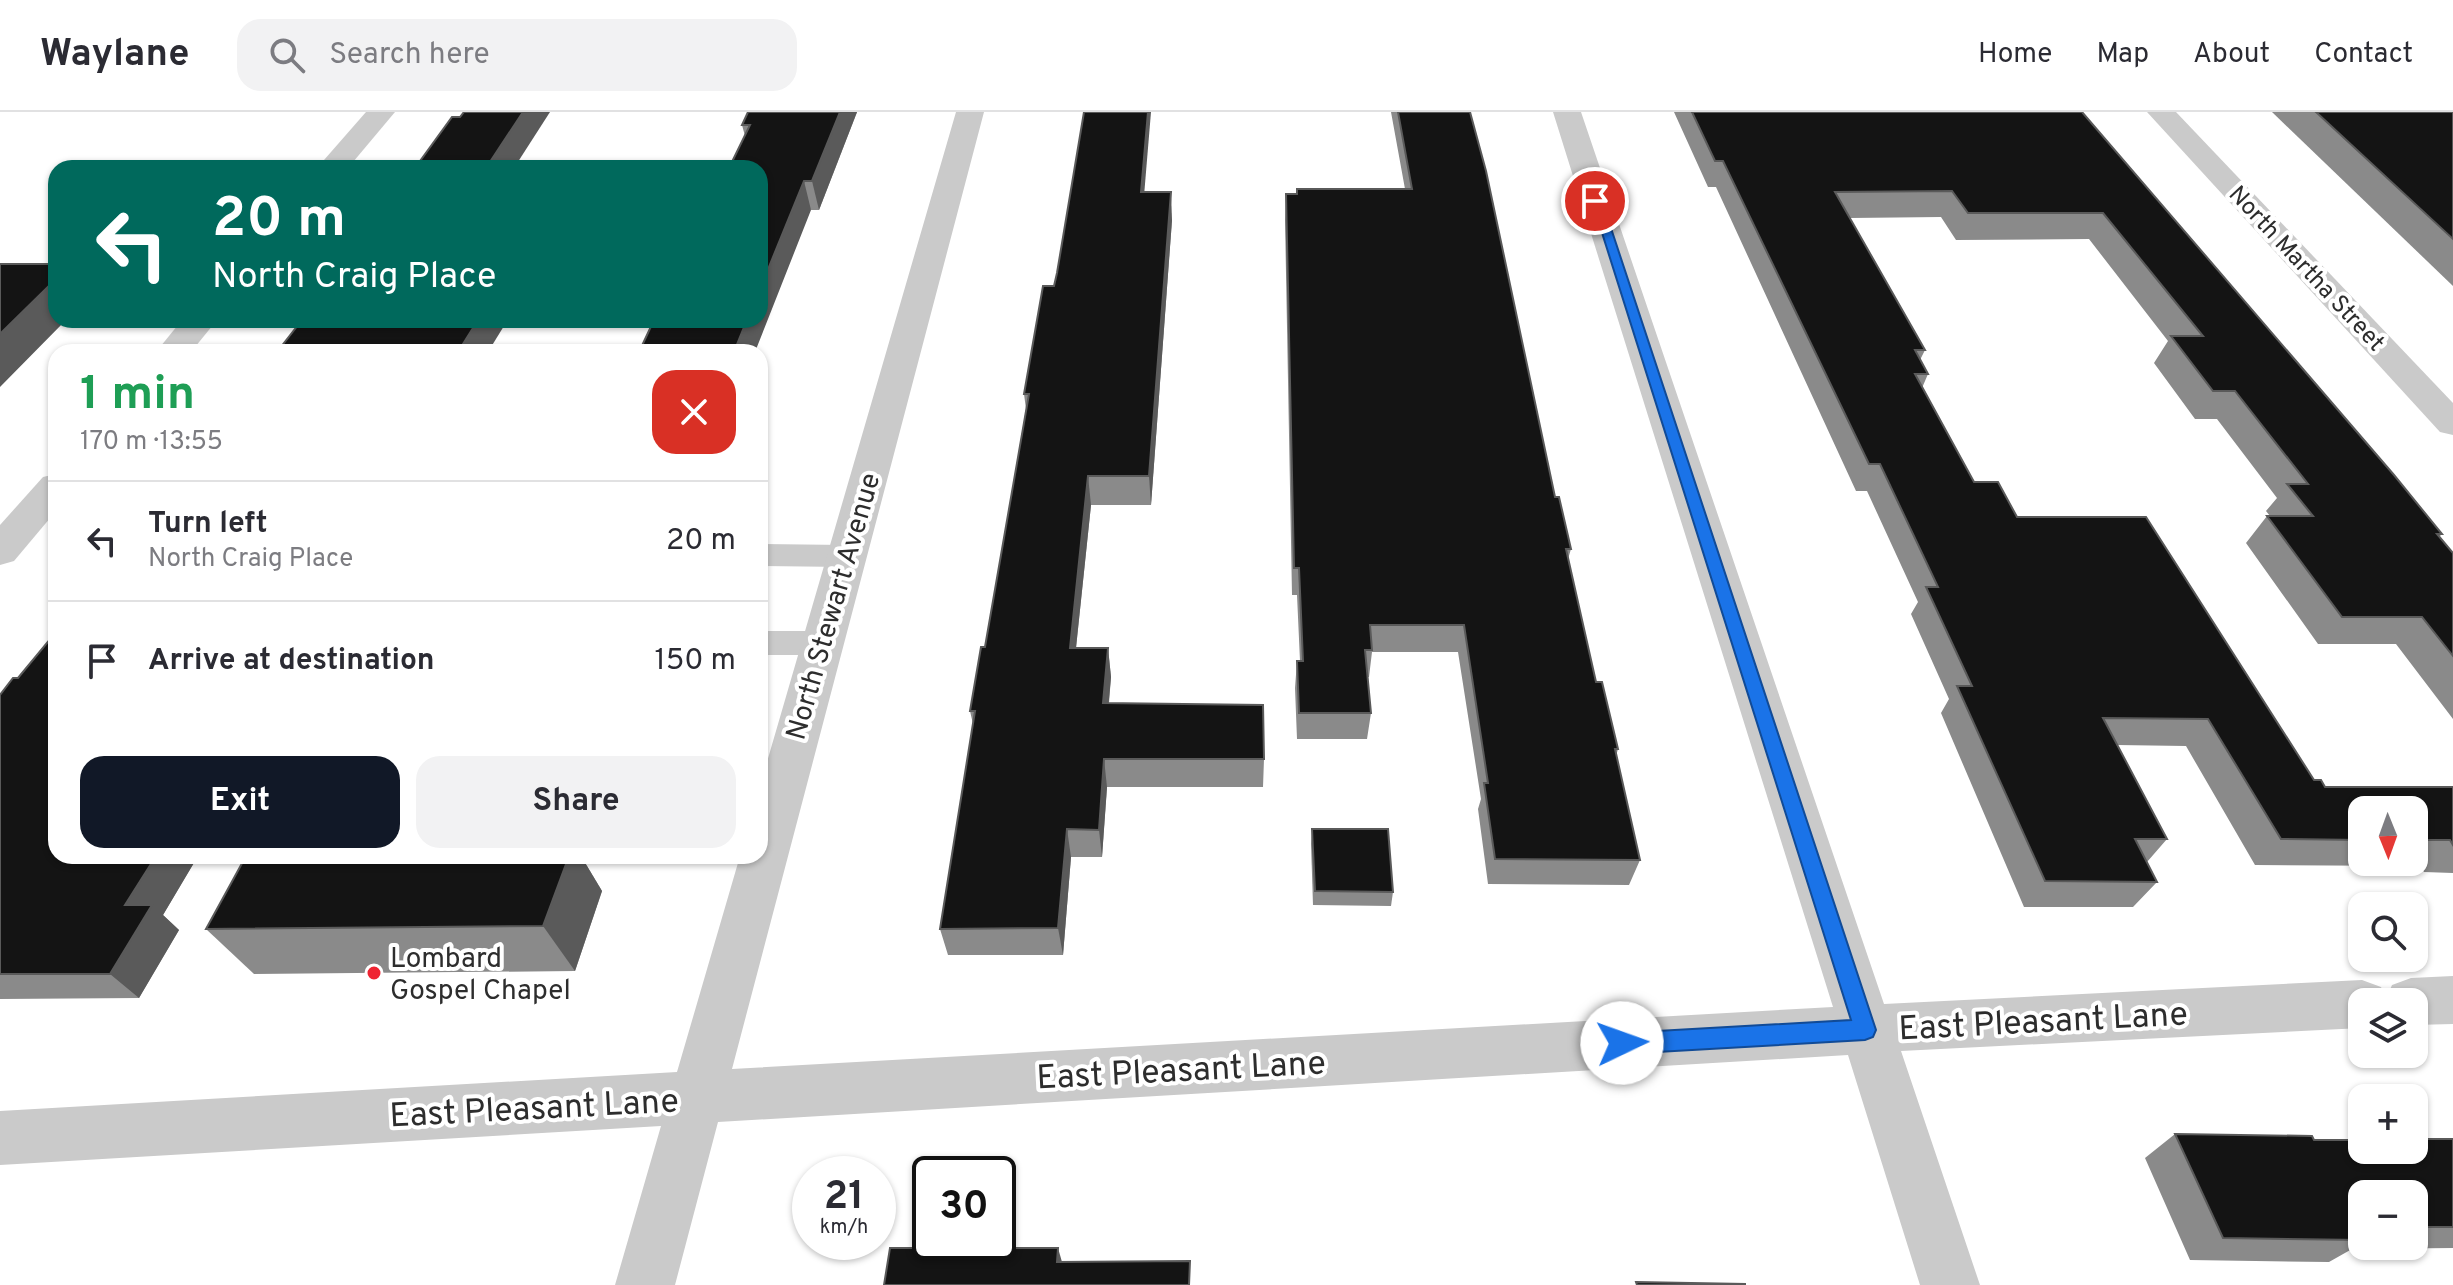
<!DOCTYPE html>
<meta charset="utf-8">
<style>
:root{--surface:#fff;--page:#f2f2f3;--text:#2b2b33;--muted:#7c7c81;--line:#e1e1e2;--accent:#111827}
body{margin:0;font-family:Overpass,sans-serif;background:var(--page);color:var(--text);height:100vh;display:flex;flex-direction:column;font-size:30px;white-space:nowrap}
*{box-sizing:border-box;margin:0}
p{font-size:26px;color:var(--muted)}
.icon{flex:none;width:44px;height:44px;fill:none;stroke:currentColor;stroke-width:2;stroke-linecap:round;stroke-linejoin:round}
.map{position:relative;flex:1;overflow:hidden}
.details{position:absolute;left:48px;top:232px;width:720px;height:520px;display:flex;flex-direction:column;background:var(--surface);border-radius:24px;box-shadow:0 2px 6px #0004}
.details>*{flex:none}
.hud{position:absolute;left:48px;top:48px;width:720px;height:168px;border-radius:24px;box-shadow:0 2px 6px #0004;background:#00695c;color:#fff;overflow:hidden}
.needle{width:52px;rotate:179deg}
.fabs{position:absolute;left:2348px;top:684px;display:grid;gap:16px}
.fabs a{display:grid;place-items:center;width:80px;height:80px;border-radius:16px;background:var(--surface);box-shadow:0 2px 6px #0004;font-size:40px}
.speed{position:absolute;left:792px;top:1044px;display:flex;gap:16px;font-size:40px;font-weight:700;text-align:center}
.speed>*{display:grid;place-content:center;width:104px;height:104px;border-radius:50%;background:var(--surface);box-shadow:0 2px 6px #0004;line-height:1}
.speed small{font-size:20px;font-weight:400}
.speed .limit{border:4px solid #111;border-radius:12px;background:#fff;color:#111}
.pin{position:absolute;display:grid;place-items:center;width:68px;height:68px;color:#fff;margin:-34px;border:4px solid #fff;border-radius:50%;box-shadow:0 2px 8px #0007}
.me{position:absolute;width:88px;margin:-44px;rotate:87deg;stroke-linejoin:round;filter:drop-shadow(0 0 6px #0008)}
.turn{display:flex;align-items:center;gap:28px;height:168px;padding:0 32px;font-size:36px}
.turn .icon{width:104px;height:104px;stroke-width:2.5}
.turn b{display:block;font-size:56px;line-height:68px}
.round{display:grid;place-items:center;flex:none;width:84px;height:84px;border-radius:24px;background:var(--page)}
.headline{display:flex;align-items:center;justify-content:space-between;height:136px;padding:0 32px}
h1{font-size:48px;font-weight:700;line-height:60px;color:#1e9e55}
.primary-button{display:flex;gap:16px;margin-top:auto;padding:16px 32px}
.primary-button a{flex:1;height:92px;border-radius:24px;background:var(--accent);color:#fff;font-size:32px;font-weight:700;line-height:92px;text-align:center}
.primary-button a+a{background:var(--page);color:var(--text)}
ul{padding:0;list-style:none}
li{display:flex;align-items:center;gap:24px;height:120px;padding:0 32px;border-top:2px solid var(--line)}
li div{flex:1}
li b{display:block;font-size:30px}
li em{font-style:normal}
header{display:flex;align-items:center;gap:48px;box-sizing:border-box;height:112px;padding:0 40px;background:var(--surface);border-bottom:2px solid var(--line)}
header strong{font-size:38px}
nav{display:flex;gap:44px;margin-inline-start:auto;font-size:28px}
.search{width:560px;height:72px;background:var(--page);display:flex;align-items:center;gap:20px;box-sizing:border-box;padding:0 28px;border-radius:24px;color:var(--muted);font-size:30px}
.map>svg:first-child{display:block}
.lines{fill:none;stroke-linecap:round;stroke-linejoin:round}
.lane{fill:#cacaca;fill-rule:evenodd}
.street{fill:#cacaca;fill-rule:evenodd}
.wall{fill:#8a8a8a;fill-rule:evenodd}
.shaded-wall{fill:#5a5a5a}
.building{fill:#141414;stroke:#5a5a5a;stroke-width:2}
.route{fill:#1a73e8;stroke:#114b97;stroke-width:2}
.poi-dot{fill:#ef2432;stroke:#fff;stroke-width:3}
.labels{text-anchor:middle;stroke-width:8;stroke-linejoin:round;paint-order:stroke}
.far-street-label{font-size:24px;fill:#2d2d2d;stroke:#fff}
.street-label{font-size:28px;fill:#2d2d2d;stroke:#fff}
.poi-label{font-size:28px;fill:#2d2d2d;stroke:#fff;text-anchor:start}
.near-street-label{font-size:34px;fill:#2d2d2d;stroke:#fff}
</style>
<header>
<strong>Waylane</strong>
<div class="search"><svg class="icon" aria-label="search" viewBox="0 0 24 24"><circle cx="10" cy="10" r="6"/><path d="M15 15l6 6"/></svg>Search here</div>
<nav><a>Home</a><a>Map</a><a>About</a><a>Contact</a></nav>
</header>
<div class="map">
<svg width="2453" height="1173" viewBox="0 0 2453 1173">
<rect width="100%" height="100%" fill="#fff"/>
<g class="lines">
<g class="lane">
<path d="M760,432L846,433L857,436L861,444L857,452L846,455L760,454Z"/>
<path d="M760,519H821L833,523L837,531L833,539L821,543H760Z"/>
</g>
<g class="street">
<path d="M366,0H395L348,56H317Z"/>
<path d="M956,0H984L732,957L1833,895L1553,0H1581L1884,892L2362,868L2381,875L2386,887L2392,873L2411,866L2453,864V912L2414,913V890H2362V916L1901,939L1980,1173H1920L1848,943L718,1010L675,1173H615L661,1014L0,1053V999L677,960L740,744H760V674Z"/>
<path d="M2147,0H2176L2453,291V323L2440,320Z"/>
<path d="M182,208H217L191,240H156Z"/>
<path d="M56,362V399L14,449L0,453V413L43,365Z"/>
</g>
</g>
<g class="wall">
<path d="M748,0H857L819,98H811L745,24L742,13Z"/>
<path d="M1391,0H1470L1555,385L1571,437L1568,447L1596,570L1618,637L1616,644L1640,748L1629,773L1488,772L1478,697L1481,687L1458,540H1372L1369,565H1368L1371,601L1367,627H1297L1295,576L1297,549H1300L1297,483H1292L1285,108L1286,82L1405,77Z"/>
<path d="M1674,0H2082L2442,422L2439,425L2453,441V607L2396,532H2318L2246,431L2267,404H2270L2266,399L2277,386L2217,307H2195L2154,251L2168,229L2089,127L1956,128L1941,105L1850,106L1925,238L1920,248L1928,262L1922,276L1974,370L2017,405L2314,668L2325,675H2453V761L2424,760L2420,754L2255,753L2186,634L2117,633L2167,727L2147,750L2157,770L2133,795H2024L1941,601L1949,587L1911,502L1918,490L1867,379H1856L1716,75H1708ZM2362,698H2414V750H2362Z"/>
<path d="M2272,0H2453V174Z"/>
<path d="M1145,80L1172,108L1151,393H1091L1076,536H1108L1111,565L1109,591L1264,647L1263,675H1107L1102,745H1071L1063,843H948L940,817L973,612L970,599L985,535L1026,297L1024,282L1054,174Z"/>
<path d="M0,583L56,744H198L163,803L179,818L139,886L0,887Z"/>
<path d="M1312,717L1393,780L1391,794L1313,793L1311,732Z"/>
<path d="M246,744H581L602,779L575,859L254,862L206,817Z"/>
<path d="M2175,1022L2314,1028L2453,1027V1136L2352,1137L2329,1150L2190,1148L2145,1046ZM2362,1082H2414V1134H2362Z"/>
</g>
<g class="shaded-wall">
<path d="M523,0H550L514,56H486Z"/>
<path d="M840,0H857L819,98L812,69Z"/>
<path d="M1148,0H1151L1142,108L1141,80Z"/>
<path d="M804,69L811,98L755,240H734L747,208H760V177Z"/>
<path d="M1171,80L1172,108L1151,393L1149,364Z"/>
<path d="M56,167V208H66L0,275V222Z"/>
<path d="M478,208H507V209L488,240H458Z"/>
<path d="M1088,364L1091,393L1073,564L1070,536Z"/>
<path d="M1108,536L1111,565L1106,620L1103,591Z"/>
<path d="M1104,647L1107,675L1102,745L1099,718Z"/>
<path d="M1067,717L1071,745L1063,843L1058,816Z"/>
<path d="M156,744H198L163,803L179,818L139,886L110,862L125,793Z"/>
<path d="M535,744H581L602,779L575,859L543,814Z"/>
<path d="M1058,1136L1064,1157L1057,1150Z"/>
</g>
<g class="building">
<path d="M464,0H523L486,56H415L452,5H460Z"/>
<path d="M748,0H840L812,69H804L760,177V56H729L750,13H742Z"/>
<path d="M1084,0H1148L1141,80H1171L1149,364H1088L1070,536H1108L1103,591L1263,593L1264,647H1104L1099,718L1067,717L1058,816L940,817L975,599H970L981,535H985L1029,282H1024L1043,174H1054L1057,161Z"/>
<path d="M1398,0H1470L1486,59L1555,385H1559L1571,437H1566L1596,570H1602L1618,637H1615L1640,748L1495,747L1484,671H1488L1464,513H1370L1372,538H1365L1371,601H1299L1297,549H1303L1299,456H1294L1286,82H1297V77H1412Z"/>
<path d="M1692,0H2082L2394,363L2442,422H2437L2453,441V544L2422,505H2342L2267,404H2313L2287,372H2308L2235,279H2213L2171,224H2203L2103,101H1968L1952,79L1835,80L1925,238H1915L1928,262H1915L1974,370H1998L2017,405H2146L2314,668H2321L2325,675H2453V733L2450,728H2414V698H2362V728L2281,727L2208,607L2103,606L2167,727H2135L2157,770L2045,769L1957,574H1972L1926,475H1938L1880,352H1869L1723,49H1715Z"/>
<path d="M2316,0H2453V127Z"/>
<path d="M0,152H56V167L0,222Z"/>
<path d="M302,208H478L458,240H277Z"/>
<path d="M654,208H747L734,240H639Z"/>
<path d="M56,520V744H156L125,793H152L110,862H0V583L13,566H18Z"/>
<path d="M1312,717H1388L1393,780L1315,779Z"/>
<path d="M246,744H569L543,814L206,817Z"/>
<path d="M2175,1022L2312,1024L2314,1028H2362V1038H2414V1027H2453V1115H2414V1082H2362V1115H2360L2362,1119V1128L2223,1126Z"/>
<path d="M890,1136H1058L1057,1150L1190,1149L1189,1173H884Z"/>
<path d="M1636,1170L1745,1172V1173H1637Z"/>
</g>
<path class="route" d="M1591,86L1602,89L1876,918L1873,925L1865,928L1622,942L1614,939L1611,931L1614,924L1622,921L1851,908Z"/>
<circle class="poi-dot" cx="374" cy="861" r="8"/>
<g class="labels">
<g class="far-street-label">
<text transform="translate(2307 156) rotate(47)" y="8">North Martha Street</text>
</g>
<g class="street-label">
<text transform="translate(832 494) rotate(-74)" y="10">North Stewart Avenue</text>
</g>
<g class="poi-label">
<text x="390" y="855">Lombard<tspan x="390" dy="32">Gospel Chapel</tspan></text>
</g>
<g class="near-street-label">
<text transform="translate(2043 908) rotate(-3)" y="12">East Pleasant Lane</text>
<text transform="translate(1181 957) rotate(-3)" y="12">East Pleasant Lane</text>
<text transform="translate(534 995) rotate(-3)" y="12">East Pleasant Lane</text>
</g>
</g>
</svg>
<div class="fabs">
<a><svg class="needle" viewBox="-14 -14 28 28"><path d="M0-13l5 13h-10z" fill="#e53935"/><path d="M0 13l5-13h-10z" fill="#7c7c81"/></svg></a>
<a><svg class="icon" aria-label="search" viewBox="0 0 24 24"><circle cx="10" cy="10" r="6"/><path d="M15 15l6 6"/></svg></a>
<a><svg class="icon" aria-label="layers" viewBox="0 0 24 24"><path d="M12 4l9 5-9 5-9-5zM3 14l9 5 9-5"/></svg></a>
<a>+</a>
<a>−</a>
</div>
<div class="speed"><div>21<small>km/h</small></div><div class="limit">30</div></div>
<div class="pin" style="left:1595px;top:89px;background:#d93025"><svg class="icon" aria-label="arrive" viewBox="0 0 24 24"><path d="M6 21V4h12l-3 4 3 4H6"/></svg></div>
<svg class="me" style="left:1622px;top:931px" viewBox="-20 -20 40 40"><circle r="19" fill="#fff"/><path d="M0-13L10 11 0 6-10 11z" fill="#1a73e8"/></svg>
<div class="hud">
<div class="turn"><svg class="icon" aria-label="left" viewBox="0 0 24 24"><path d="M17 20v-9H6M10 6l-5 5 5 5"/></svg><div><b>20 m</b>North Craig Place</div></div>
</div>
<section class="details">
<div class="headline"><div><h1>1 min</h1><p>170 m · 13:55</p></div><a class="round" style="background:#d93025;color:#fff"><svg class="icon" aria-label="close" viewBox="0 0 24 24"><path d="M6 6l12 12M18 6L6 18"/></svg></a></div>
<ul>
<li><svg class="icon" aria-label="left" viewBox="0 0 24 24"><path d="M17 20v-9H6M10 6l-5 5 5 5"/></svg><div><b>Turn left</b><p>North Craig Place</p></div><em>20 m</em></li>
<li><svg class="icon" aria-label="arrive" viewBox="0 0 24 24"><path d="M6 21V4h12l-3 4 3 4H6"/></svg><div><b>Arrive at destination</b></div><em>150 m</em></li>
</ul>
<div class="primary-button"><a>Exit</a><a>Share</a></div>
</section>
</div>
